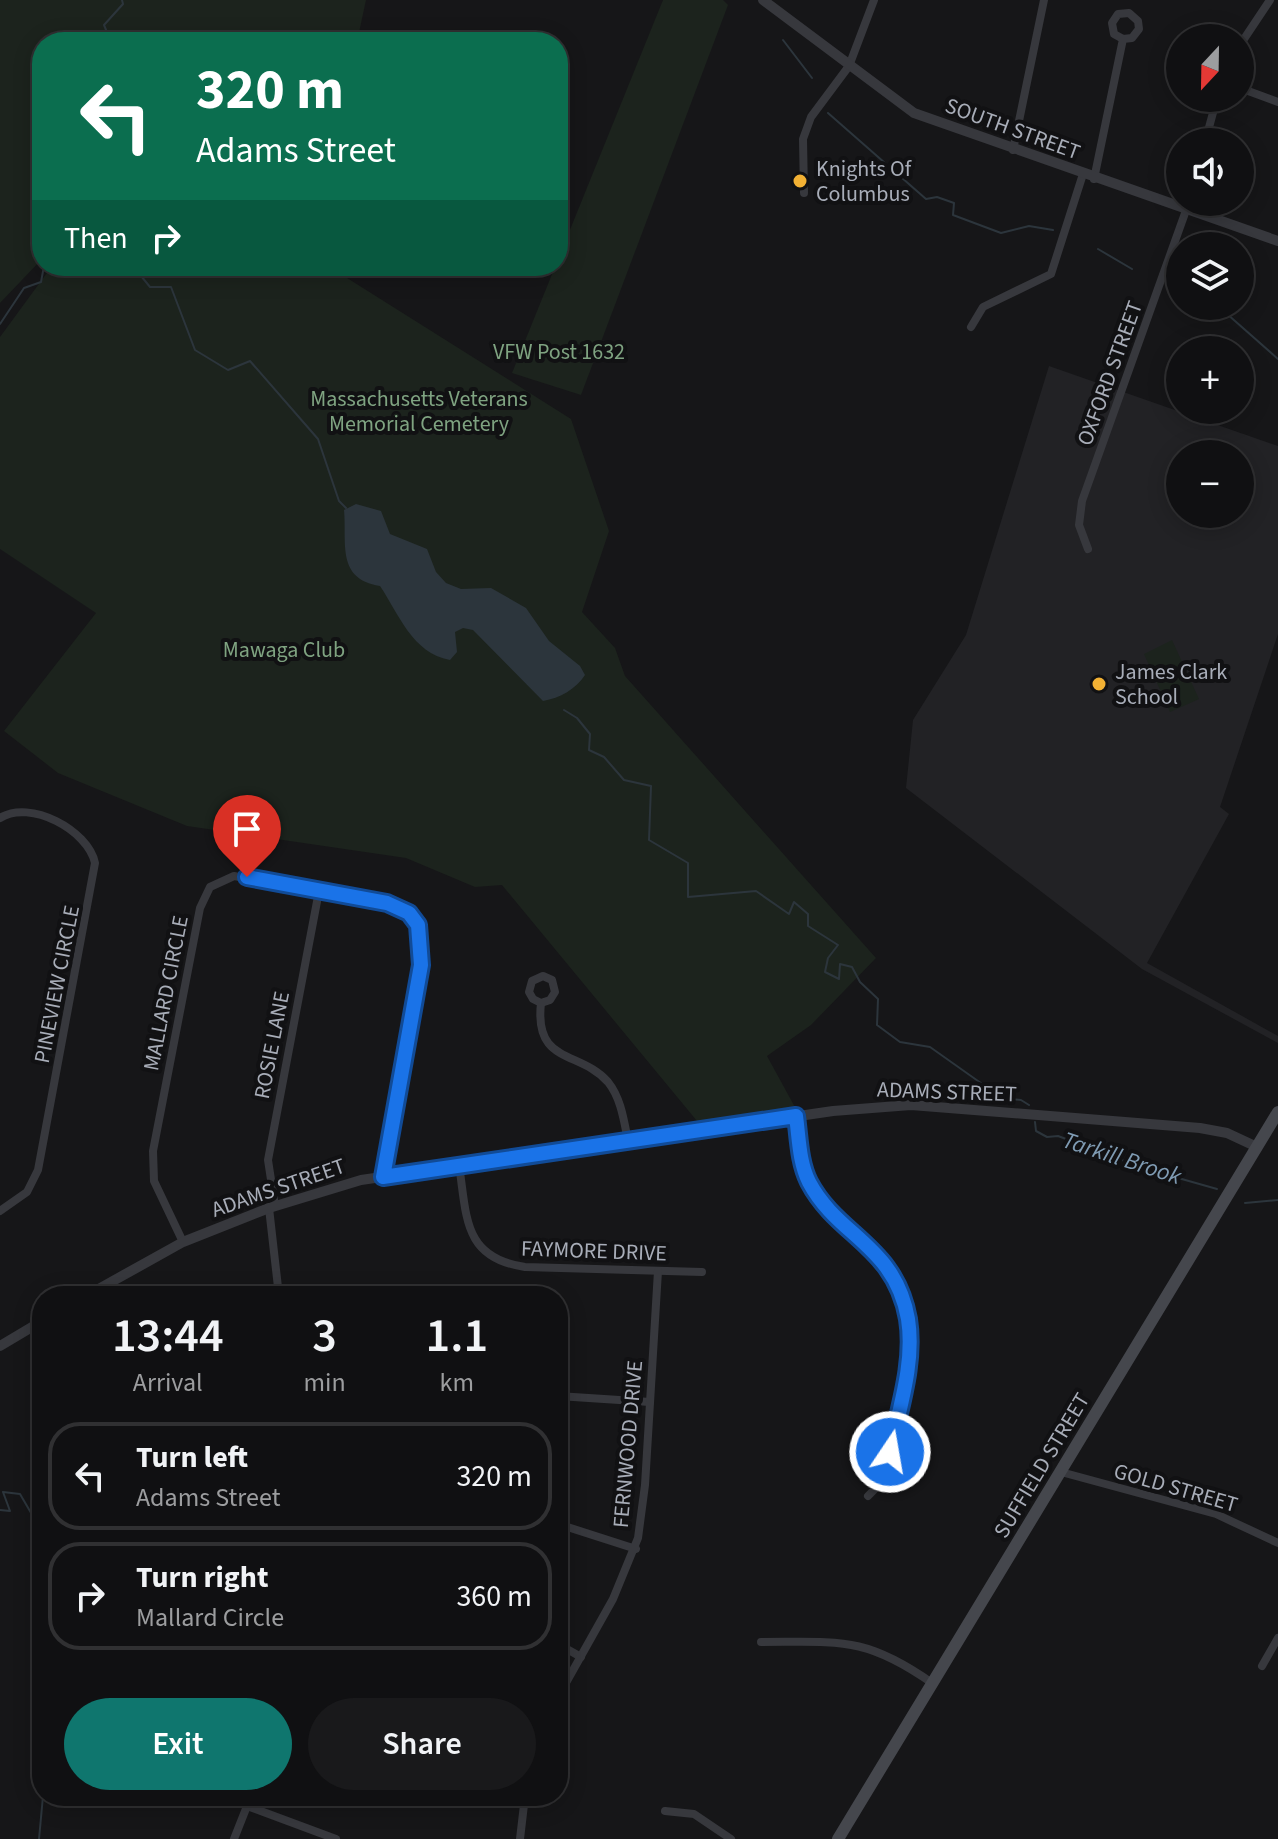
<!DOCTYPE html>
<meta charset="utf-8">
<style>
:root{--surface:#101012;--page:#19191b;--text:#f1f3f6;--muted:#9c9d9f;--line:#303032;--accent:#0f766e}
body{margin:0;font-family:"Source Sans 3",sans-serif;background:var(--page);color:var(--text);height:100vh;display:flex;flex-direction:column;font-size:30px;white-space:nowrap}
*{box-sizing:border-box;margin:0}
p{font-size:26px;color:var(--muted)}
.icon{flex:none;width:44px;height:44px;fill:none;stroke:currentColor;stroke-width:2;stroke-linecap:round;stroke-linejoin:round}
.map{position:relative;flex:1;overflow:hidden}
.side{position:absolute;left:32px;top:1286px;width:536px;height:520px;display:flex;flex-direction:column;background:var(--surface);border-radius:32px;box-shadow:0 4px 20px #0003,0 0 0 2px var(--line)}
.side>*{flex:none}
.hud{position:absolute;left:32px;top:32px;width:536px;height:244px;border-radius:32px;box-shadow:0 4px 20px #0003,0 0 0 2px var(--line);background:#0b6e4f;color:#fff;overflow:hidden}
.needle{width:52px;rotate:202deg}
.tools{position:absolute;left:1166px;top:24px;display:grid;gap:16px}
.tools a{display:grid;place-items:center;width:88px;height:88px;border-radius:50%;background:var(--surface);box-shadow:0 4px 20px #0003,0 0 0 2px var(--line);font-size:40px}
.pin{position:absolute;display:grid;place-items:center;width:68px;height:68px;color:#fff;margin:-82px -34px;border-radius:50% 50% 50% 0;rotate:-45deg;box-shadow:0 0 8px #0007}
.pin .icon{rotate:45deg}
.me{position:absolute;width:88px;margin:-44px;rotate:12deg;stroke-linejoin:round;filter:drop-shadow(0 0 6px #0008)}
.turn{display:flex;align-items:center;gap:28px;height:168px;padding:0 32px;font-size:36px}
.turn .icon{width:104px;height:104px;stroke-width:2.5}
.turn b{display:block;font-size:56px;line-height:68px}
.then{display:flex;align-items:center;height:76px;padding:0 32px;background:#0003;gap:16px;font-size:30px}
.eta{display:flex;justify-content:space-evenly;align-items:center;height:136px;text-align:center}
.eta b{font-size:48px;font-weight:600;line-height:56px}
.button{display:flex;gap:16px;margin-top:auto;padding:16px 32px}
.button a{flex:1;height:92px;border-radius:48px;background:var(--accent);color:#fff;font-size:32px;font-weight:600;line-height:92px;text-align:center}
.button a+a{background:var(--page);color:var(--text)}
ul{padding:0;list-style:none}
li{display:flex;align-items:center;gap:24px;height:108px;margin:0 16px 12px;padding:0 16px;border:4px solid var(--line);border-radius:32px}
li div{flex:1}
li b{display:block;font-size:30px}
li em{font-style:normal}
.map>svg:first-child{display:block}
.built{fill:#222225;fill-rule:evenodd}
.green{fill:#1c231d}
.water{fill:#2c353c}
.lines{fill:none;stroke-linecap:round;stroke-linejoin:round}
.stream{stroke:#2c353c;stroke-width:2}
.minor{stroke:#37383d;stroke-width:8}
.tertiary{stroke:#37383d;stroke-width:10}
.secondary{stroke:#45474d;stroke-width:12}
.route-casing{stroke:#114b97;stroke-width:20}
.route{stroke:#1a73e8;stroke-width:14}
.poi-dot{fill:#f2b134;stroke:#111113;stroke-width:3}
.labels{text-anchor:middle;stroke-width:8;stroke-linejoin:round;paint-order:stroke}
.street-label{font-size:22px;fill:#a8adb8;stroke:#111113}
.poi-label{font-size:22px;fill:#a8adb8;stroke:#111113;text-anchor:start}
.park-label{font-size:22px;fill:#7fa381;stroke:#111113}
.water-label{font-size:24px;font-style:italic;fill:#7f9bb3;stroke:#111113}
</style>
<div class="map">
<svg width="1278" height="1839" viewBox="0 0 1278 1839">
<rect width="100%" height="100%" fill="#161618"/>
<path class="built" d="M1049,366L1278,446V634L1220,807L1229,814L1147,963L1278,1036V1043L1142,969L906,788L913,720L966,635ZM1180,454H1240V514H1180Z"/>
<g class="green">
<path d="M0,0H366L357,42H42V259L0,303Z"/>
<path d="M663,0H723L728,5L581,395L512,373Z"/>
<path d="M52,266H328L571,419L609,531L582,612L615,648L625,676L876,958L811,1025L767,1056L796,1109L697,1121L502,885L475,887L406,858L187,826L58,773L4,731L96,613L0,549V337Z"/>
<path d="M1172,640L1199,699L1170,712L1144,654Z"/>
</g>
<path class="water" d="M356,504L381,511L390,534L427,549L436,572L446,583L461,589L491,588L526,608L549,641L580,666L585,675C576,689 560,698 543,701L473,630L463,628L455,632L457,652L450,660C412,653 399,614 380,586C336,579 347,543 344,510Z"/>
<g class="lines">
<g class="stream">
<path d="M783,40L812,78"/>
<path d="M111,42L104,25L123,4L122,0"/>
<path d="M828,113L926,199L937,197L954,203L953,215L1001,233L1029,226L1053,230"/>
<path d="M1098,249L1132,269"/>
<path d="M133,266L150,287H171L195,350L228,370L250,361L318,439L339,501L346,508"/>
<path d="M1170,289L1180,293"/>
<path d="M1218,306L1278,359"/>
<path d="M0,324L24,288L41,282L44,266"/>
<path d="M564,710L577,718L590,734L589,750L604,757L624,780L651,786L649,840L688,863V897L756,891L789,914L794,902L808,914V926L838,945L828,958L825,972L839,979L840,964L852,967L860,982L878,999L877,1025L900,1042L930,1047L1002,1098L1021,1100L1029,1105"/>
<path d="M1035,1122L1036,1131L1047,1137L1058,1136L1143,1168L1217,1189"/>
<path d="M1245,1203L1278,1200"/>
<path d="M0,1510L10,1511L3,1492L20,1494L34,1518H42"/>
<path d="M39,1839L43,1796"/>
</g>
<g class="minor">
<path d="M1240,45L1270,0"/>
<path d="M1240,88L1278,102"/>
<path d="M1205,142L1217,98"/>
<path d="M1013,150L1044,0"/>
<path d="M1094,179L1123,39L1132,38L1139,29L1138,21L1129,13L1118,14L1112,23L1114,34L1123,39"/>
<path d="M804,193L803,139L811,117L849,66L874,0"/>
<path d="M971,327L983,307L1051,274L1083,174"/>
<path d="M1088,549L1079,525L1082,501L1189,202"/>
<path d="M0,818C30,799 88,830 95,863L38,1170L27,1192L0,1211"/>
<path d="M541,1003L550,1000L555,992L552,980L543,976L532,981L529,992L533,999L541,1003C534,1065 580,1050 608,1082C621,1098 624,1121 628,1141"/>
<path d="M796,1116C798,1136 798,1159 807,1177C819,1204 844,1221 865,1240C918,1290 912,1353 897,1417C891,1445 890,1477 868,1496"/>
<path d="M459,1165C467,1217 463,1258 525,1267L702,1272"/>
<path d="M275,1206L268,1160L319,891"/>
<path d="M269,1208L279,1296"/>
<path d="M183,1242L154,1181L153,1151L200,908L210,887L234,876L387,903C401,907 414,913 419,928C431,962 391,1131 383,1177"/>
<path d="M558,1396L650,1402"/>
<path d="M1061,1472L1216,1514L1278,1543"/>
<path d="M558,1524L636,1549"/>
<path d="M761,1642C840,1642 865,1636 932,1683"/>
<path d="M558,1644L581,1657"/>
<path d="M1262,1666L1278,1638"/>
<path d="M558,1697L613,1599L638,1538L645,1485L658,1271"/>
<path d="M247,1806L336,1839"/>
<path d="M665,1811L694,1814L731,1839"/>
<path d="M234,1839L251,1796"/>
<path d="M520,1839L525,1796"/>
</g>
<g class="tertiary">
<path d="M763,0L914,113L1278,241"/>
<path d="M86,1296L183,1242L269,1208L361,1180L833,1111L911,1105L1200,1128L1227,1133L1257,1147"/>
<path d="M0,1346L42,1321"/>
</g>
<path class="secondary" d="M838,1839L1278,1112"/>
</g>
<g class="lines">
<g class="route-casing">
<path id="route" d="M247,877L387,903L409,913L418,925L421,965L383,1177L796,1116C799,1138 799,1162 809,1182C838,1237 895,1245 908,1319C915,1363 899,1409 890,1452"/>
</g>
<use href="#route" class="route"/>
</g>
<g class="poi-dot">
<circle cx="800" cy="181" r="8"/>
<circle cx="1099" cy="684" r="8"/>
</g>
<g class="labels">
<g class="street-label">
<text transform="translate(1013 128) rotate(20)" y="8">SOUTH STREET</text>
<text transform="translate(1109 373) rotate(-70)" y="8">OXFORD STREET</text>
<text transform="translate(56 984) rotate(-79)" y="8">PINEVIEW CIRCLE</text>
<text transform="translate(165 993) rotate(-79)" y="8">MALLARD CIRCLE</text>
<text transform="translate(271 1045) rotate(-79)" y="8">ROSIE LANE</text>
<text transform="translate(947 1091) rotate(2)" y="8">ADAMS STREET</text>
<text transform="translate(278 1187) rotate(-19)" y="8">ADAMS STREET</text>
<text transform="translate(594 1250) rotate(2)" y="8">FAYMORE DRIVE</text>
<text transform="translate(627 1444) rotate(-85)" y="8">FERNWOOD DRIVE</text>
<text transform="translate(1041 1465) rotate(-59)" y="8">SUFFIELD STREET</text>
<text transform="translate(1176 1487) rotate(16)" y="8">GOLD STREET</text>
</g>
<g class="poi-label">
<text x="816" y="176">Knights Of<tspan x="816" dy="25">Columbus</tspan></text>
<text x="1115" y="679">James Clark<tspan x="1115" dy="25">School</tspan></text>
</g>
<g class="park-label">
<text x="559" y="359">VFW Post 1632</text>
<text x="419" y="406">Massachusetts Veterans<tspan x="419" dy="25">Memorial Cemetery</tspan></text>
<text x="284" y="657">Mawaga Club</text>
</g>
<g class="water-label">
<text transform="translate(1122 1158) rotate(18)" y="8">Tarkill Brook</text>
</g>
</g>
</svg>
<div class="tools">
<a><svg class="needle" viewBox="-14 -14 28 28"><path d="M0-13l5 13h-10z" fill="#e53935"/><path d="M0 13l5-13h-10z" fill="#9c9d9f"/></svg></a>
<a><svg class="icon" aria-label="sound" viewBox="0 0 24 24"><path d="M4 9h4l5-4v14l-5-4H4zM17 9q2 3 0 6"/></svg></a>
<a><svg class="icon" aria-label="layers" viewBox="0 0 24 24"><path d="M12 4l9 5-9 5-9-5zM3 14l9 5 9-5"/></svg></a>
<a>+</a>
<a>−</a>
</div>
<div class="pin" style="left:247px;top:877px;background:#d93025"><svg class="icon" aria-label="arrive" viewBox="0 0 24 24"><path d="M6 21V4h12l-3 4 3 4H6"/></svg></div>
<svg class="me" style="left:890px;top:1452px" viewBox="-20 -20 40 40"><circle r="17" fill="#1a73e8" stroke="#fff" stroke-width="3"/><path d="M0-11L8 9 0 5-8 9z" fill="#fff"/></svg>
<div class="hud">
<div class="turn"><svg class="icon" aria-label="left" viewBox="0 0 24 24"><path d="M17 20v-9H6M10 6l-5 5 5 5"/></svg><div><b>320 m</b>Adams Street</div></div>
<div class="then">Then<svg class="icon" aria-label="right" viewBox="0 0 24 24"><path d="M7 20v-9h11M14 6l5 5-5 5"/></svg></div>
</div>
<section class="side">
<div class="eta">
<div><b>13:44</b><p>Arrival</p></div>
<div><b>3</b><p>min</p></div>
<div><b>1.1</b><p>km</p></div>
</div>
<ul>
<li><svg class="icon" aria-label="left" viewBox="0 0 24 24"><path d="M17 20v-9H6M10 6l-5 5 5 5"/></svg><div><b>Turn left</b><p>Adams Street</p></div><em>320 m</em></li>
<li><svg class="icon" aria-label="right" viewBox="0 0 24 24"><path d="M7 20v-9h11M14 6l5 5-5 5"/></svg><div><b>Turn right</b><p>Mallard Circle</p></div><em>360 m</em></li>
</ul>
<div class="button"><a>Exit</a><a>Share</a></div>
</section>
</div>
